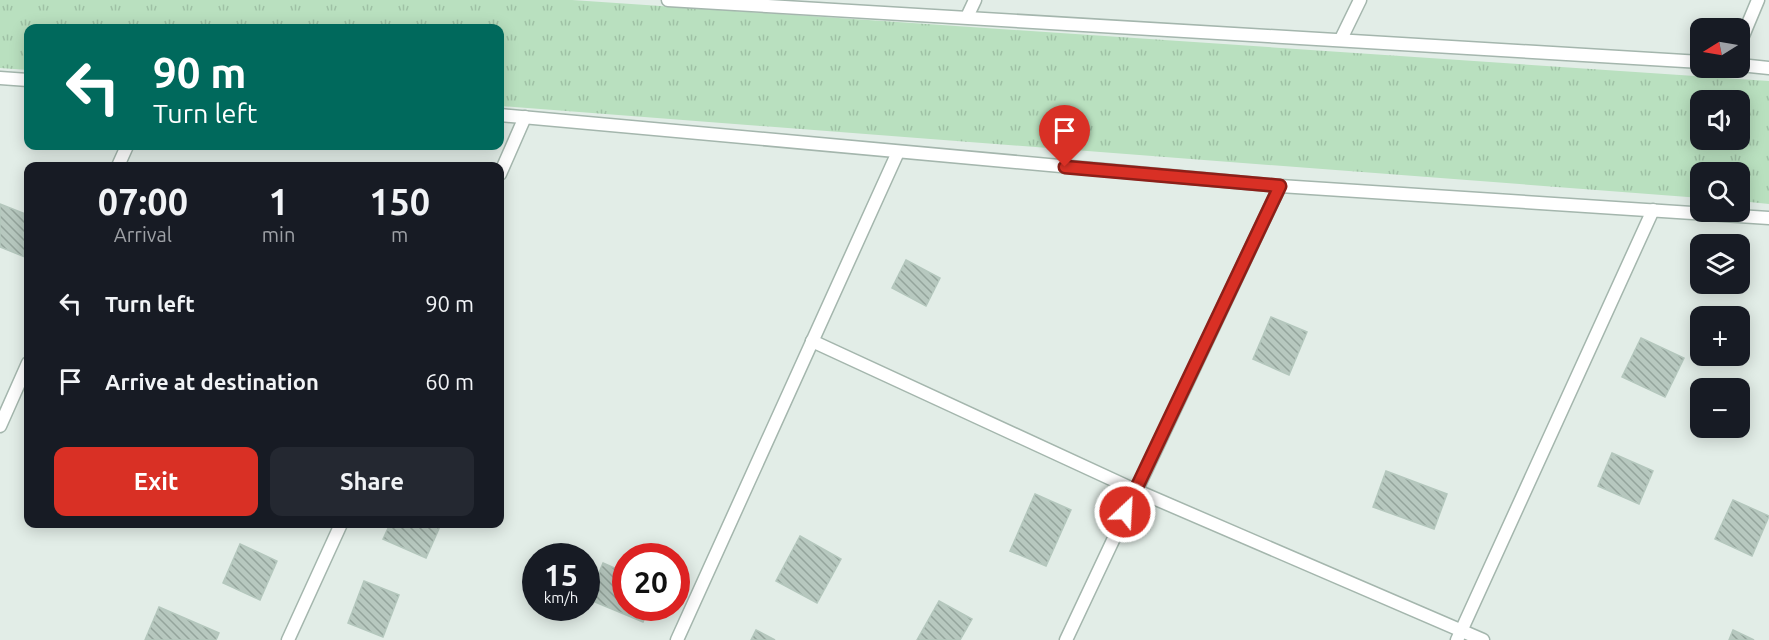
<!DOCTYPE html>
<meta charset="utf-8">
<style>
:root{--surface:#171b24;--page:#242831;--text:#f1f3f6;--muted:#9ea1a6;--accent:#d93025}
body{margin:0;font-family:Ubuntu,sans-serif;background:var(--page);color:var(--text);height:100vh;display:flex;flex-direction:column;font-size:22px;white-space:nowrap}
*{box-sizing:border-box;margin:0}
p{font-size:20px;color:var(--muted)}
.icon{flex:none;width:33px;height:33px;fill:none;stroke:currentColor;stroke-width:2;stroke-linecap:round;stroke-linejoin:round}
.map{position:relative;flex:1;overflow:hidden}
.sheet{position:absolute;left:24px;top:162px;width:480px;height:366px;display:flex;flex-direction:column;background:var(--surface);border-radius:12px;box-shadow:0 3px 15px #0003}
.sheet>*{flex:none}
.hud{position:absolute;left:24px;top:24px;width:480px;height:126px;border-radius:12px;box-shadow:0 3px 15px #0003;background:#00695c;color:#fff;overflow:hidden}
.needle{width:39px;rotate:259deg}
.controls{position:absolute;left:1690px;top:18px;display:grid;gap:12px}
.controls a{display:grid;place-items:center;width:60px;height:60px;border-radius:12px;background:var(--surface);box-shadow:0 3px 15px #0003;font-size:30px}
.speed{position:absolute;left:522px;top:543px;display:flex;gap:12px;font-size:30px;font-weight:700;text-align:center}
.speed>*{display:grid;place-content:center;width:78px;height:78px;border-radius:50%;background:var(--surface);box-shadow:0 3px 15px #0003;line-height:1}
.speed small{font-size:15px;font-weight:400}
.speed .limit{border:9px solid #d22;background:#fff;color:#111}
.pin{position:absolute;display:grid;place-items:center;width:51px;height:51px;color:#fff;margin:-62px -26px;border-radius:50% 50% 50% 0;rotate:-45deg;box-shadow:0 0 6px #0007}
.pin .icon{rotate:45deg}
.me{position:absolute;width:66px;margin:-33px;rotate:25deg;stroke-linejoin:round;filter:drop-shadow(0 0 4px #0008)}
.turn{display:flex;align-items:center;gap:21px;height:126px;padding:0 30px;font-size:27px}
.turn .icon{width:78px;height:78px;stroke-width:2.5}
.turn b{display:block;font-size:42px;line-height:51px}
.eta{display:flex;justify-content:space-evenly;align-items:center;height:102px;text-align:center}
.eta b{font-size:36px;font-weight:700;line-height:42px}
.primary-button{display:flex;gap:12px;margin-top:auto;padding:12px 30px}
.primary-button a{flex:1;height:69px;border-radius:12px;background:var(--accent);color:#fff;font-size:24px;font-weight:700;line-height:69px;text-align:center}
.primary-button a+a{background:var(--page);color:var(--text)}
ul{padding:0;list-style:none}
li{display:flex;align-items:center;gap:18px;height:78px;padding:0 30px}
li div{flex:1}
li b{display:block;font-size:22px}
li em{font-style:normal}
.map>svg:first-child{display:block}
.grass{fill:url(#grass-tufts);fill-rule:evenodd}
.building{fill:url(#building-back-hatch);stroke:#b4c7bd;stroke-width:1.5}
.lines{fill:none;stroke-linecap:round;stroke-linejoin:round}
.lane-casing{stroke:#a4b6ad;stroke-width:15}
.lane{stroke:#fff;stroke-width:12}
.route-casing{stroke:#8d1f18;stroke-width:15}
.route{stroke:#d93025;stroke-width:10}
</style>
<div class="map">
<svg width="1769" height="640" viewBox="0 0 1769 640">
<defs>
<pattern id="grass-tufts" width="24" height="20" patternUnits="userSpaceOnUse" patternTransform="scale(1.5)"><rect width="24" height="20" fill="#b9e0bf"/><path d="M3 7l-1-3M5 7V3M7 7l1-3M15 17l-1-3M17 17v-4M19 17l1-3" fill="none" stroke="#9fc1a5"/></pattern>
<pattern id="building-back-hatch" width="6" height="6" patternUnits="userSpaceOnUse" patternTransform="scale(1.5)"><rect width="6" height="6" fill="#b7c8bf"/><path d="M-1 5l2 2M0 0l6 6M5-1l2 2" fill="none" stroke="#94a49c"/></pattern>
</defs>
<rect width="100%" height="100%" fill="#e2ede7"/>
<path class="grass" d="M0,0H572L1769,81V204L1740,201V172H1701V198L500,106V28H28V70L0,68ZM1740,100V140H1701V100Z"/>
<g class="building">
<path d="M0,204L28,215V248L25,257L0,247Z"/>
<path d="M906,260L940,278L926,306L892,288Z"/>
<path d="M1271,317L1307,332L1289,375L1253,359Z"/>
<path d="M1641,338L1684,358L1665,397L1622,377Z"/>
<path d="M1612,453L1653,471L1639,504L1598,486Z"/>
<path d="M1386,471L1447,494L1434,529L1373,507Z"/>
<path d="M1035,494L1071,510L1046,566L1010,551Z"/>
<path d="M1733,500L1769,516L1752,556L1715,539Z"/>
<path d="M390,524H441L426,558L383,539Z"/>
<path d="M800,536L841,559L817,603L776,581Z"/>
<path d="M240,544L277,561L260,600L223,583Z"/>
<path d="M603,563L626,573V608H649L643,622L588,599Z"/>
<path d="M364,581L399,595L383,637L348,623Z"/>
<path d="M939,601L972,619L960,640H917Z"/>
<path d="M159,607L219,633L216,640H145Z"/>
<path d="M756,630L775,640H751Z"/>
<path d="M1733,630L1754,640H1729Z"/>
</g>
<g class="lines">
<g class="lane-casing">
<g id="lane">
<path d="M668,0L1701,62"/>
<path d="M967,17L975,0"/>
<path d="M1341,39L1360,0"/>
<path d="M1740,43L1758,0"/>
<path d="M1740,65L1769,68"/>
<path d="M0,78L28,80"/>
<path d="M500,115L1280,186L1769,218"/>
<path d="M118,166L127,146"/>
<path d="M500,174L525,117"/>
<path d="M812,341L1135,490L1483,640"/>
<path d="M0,426L28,363"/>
<path d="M288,640L341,524"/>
<path d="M677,640L898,152"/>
<path d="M1066,640L1280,186"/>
<path d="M1457,640L1653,210"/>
</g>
</g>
<use href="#lane" class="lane"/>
</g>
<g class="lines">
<g class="route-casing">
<path id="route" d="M1065,167L1280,186L1125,512"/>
</g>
<use href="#route" class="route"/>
</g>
</svg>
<div class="controls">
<a><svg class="needle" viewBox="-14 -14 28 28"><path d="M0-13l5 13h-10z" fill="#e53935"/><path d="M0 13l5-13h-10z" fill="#9ea1a6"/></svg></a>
<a><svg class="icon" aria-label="sound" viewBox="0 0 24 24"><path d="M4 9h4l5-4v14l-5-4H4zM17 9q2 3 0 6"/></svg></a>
<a><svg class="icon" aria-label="search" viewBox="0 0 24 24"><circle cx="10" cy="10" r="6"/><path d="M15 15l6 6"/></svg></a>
<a><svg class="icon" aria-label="layers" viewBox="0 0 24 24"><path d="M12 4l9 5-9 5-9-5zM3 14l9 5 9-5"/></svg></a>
<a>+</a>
<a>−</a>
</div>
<div class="speed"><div>15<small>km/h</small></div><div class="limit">20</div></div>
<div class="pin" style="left:1065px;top:167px;background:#d93025"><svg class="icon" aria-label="arrive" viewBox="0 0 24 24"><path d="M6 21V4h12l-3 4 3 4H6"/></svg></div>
<svg class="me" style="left:1125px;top:512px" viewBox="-20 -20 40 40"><circle r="17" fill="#d93025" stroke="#fff" stroke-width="3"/><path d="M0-11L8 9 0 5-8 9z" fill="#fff"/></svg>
<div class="hud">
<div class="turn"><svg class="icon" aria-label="left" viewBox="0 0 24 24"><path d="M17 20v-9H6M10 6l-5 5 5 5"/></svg><div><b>90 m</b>Turn left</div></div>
</div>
<section class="sheet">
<div class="eta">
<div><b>07:00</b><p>Arrival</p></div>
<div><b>1</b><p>min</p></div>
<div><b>150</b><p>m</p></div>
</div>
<ul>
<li><svg class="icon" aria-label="left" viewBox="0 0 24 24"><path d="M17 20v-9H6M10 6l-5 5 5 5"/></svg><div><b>Turn left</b></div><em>90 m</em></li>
<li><svg class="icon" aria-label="arrive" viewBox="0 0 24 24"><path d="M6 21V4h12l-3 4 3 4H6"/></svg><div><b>Arrive at destination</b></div><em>60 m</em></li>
</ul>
<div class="primary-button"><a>Exit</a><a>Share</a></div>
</section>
</div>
